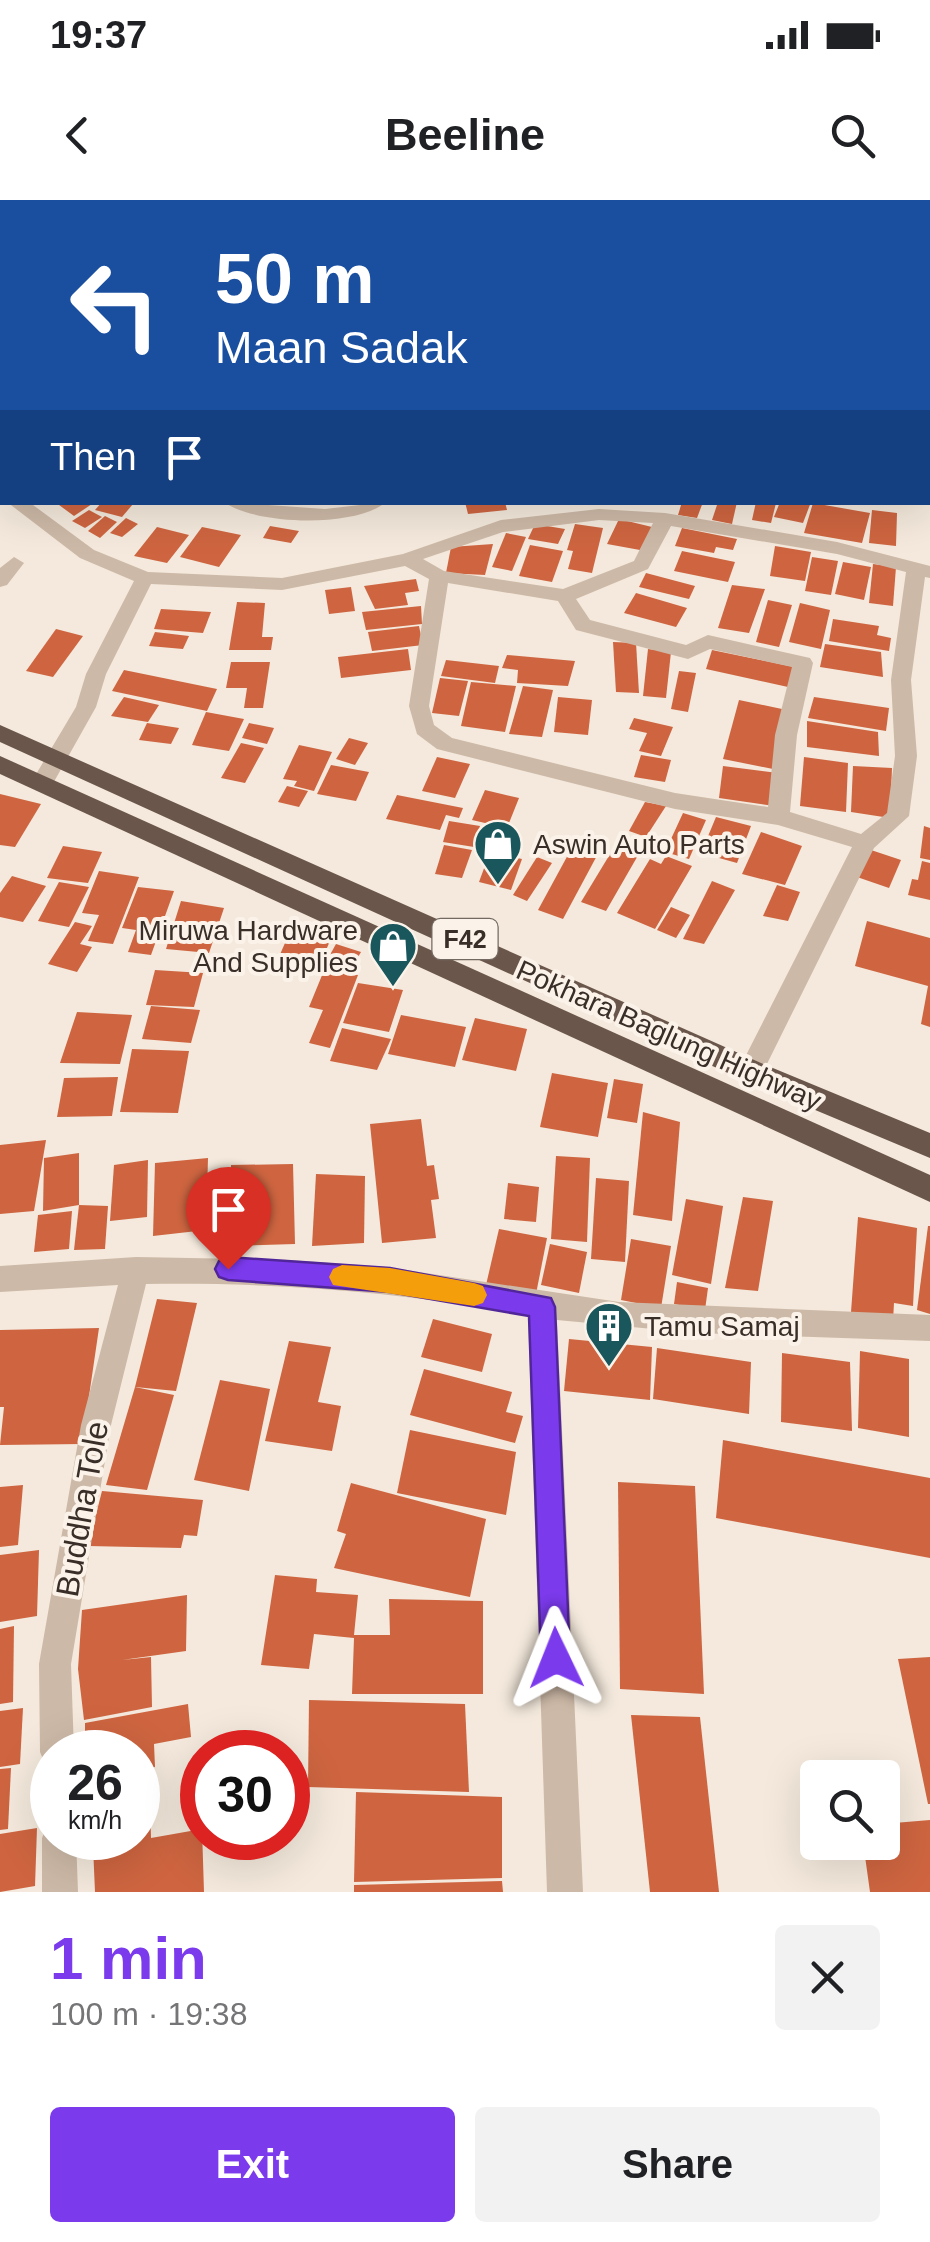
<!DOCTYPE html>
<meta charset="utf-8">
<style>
:root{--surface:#fff;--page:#f2f2f2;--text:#202124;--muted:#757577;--accent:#7c3aed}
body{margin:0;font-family:Arial,sans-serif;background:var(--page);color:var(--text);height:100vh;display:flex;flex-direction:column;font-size:38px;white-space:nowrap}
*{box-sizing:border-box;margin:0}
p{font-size:32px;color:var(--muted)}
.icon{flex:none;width:55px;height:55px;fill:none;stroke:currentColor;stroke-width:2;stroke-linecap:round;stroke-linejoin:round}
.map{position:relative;height:1692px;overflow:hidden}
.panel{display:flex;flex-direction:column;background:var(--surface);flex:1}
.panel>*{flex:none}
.hud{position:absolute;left:0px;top:0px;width:930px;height:305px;box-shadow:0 10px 40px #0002;background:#1a4fa0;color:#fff;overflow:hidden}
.buttons{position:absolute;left:800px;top:1560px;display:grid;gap:20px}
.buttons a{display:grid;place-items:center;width:100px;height:100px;border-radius:10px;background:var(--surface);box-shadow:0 10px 40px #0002;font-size:50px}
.speed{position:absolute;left:30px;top:1530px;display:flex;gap:20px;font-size:50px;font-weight:700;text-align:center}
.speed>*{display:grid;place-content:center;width:130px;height:130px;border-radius:50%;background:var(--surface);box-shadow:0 10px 40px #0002;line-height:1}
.speed small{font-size:25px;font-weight:400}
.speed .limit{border:15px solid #d22;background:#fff;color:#111}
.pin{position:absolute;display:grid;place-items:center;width:85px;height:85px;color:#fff;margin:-102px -42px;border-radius:50% 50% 50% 0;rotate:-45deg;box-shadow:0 0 10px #0007}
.pin .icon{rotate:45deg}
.me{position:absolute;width:110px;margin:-55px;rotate:358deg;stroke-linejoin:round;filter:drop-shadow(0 0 8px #0008)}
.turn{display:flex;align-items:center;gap:35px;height:210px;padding:0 50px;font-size:45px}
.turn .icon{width:130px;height:130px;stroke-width:2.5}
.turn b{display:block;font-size:70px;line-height:85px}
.then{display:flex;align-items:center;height:95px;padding:0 50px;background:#0003;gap:20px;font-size:38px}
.round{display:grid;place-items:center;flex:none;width:105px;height:105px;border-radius:10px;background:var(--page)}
.summary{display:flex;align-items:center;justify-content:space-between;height:170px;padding:0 50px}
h1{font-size:60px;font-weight:700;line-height:75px;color:var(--accent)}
.cta{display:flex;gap:20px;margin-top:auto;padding:20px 50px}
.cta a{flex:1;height:115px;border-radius:10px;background:var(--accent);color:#fff;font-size:40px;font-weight:700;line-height:115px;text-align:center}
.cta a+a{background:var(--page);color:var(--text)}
.status{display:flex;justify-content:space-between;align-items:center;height:70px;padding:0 50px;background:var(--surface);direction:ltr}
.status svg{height:28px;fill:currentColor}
header{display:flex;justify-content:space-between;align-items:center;height:130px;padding:0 50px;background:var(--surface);font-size:45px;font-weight:700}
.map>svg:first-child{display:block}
.green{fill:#b5c49b}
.building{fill:#ce6540}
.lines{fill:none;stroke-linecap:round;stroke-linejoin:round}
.minor{fill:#cdb9a7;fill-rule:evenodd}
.tertiary{fill:#cdb9a7;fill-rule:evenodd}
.trunk{fill:#6b564b;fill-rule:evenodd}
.route{fill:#7c3aed;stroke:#51269a;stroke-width:2.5}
.slow{fill:#f59e0b}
.labels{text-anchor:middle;stroke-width:8;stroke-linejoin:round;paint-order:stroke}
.shield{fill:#fbf3e9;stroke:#736962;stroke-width:2.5}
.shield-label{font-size:25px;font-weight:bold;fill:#392e28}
.poi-label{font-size:28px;fill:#392e28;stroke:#fbf3e9;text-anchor:start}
.street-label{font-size:28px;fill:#392e28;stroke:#fbf3e9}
.near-street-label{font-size:32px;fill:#392e28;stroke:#fbf3e9}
</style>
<div class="status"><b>19:37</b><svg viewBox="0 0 49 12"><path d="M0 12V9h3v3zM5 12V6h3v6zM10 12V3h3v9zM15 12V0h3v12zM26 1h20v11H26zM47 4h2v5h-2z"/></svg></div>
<header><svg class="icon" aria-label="back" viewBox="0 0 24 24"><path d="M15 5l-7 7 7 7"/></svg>Beeline<svg class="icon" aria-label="search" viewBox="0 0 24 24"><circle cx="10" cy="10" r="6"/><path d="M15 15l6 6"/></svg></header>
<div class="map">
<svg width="930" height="1692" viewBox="0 0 930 1692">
<rect width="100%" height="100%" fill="#f4e9dc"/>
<path class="green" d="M98,0H587L87,2Z"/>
<g class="building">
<path d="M55,302H95L74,316Z"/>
<path d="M102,302H123L133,304L122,317L95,310Z"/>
<path d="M465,302H505L507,310L468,314Z"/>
<path d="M682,302H703L697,318L678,315Z"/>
<path d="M718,302H737L732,324L712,320Z"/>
<path d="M756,302L776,303L771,323L752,320Z"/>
<path d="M780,302H811L803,323L774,317Z"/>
<path d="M813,303L870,313L862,343L804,333Z"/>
<path d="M89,310L102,317L85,328L72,321Z"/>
<path d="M872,310L897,313L896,346L869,343Z"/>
<path d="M105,316L117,322L100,338L88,331Z"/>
<path d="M126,318L138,324L122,337L110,333Z"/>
<path d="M619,319L652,327L640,350L607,344Z"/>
<path d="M535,324L565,329L558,344L528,339Z"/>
<path d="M575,324L603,328L592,373L568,369L573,351L567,350Z"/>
<path d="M270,326L299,331L291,343L263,338Z"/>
<path d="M157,327L189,335L167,363L134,356Z"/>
<path d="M202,327L241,335L219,367L180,357Z"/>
<path d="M682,328L737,339L733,350L716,347L714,353L675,346Z"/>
<path d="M506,333L526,337L512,371L492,367Z"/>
<path d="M493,344L485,375L446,373L451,347Z"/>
<path d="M530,345L563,351L552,382L519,376Z"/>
<path d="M775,346L811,352L805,381L770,376Z"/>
<path d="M682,351L735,362L728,382L674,371Z"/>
<path d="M812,357L838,361L831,395L805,391Z"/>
<path d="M843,362L871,367L864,400L835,394Z"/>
<path d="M873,364L896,367L893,406L869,403Z"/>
<path d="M646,373L695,386L689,399L639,387Z"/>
<path d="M416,379L419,391L405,393L408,405L375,409L364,386Z"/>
<path d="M732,385L765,389L749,433L718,428Z"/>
<path d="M351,387L355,411L329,414L325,390Z"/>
<path d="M636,393L687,408L676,427L624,413Z"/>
<path d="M768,400L792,405L779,447L756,442Z"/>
<path d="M237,402L265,403L262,437H273L271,450H229Z"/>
<path d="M800,403L830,410L821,449L789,442Z"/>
<path d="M421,406L422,424L366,430L362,412Z"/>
<path d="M161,409L211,412L203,433L154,429Z"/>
<path d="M833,419L879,426L877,435L891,438L889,451L829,441Z"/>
<path d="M419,426L423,445L372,451L368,432Z"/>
<path d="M56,429L83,436L53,477L26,471Z"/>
<path d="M155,432L189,436L183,449L149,446Z"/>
<path d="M613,442L636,443L639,493L616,492Z"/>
<path d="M825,444L881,452L883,477L820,467Z"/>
<path d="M408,449L411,470L341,478L338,457Z"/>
<path d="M648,449L671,452L666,498L643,496Z"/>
<path d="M712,450L794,467L788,487L706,469Z"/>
<path d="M507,455L575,461L568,486L517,483L518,470L502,468Z"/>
<path d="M446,460L499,466L495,483L441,476Z"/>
<path d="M231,462H270L263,508H244L247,488H226Z"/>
<path d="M124,470L217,489L207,511L112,491Z"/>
<path d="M679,471L696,473L688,512L671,509Z"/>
<path d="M440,478L468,481L459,516L432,513Z"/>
<path d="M471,482L516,486L505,532L461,526Z"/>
<path d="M523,486L553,490L542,537L509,534Z"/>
<path d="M124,497L159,505L148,522L111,516Z"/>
<path d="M558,497L592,500L588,535L554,532Z"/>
<path d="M814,497L889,508L886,531L808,518Z"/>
<path d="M739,500L782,509L773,569L723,559Z"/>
<path d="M206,512L244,519L229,551L192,545Z"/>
<path d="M634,518L673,527L661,556L639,551L647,533L629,529Z"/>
<path d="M807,521L878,532L879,556L807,547Z"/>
<path d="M147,523L179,528L171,544L139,540Z"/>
<path d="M249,523L274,528L267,544L242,538Z"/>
<path d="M349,538L368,543L355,565L336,559Z"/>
<path d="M241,543L264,548L245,583L221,578Z"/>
<path d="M299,545L332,552L314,591L294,586L297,581L283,579Z"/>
<path d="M641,555L671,560L665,582L634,577Z"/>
<path d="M437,557L470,564L455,598L422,591Z"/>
<path d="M804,557L848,563L846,612L800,606Z"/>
<path d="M331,565L369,572L356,601L317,594Z"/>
<path d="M723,566L778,573L774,606L719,598Z"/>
<path d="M853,566L892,568L890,618L851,612Z"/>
<path d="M287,586L308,591L299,607L278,602Z"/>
<path d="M485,590L519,598L507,628L472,620Z"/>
<path d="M0,594L41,604L15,647L0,645Z"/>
<path d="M397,595L463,608L459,618L446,615L440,630L386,619Z"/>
<path d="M645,602L666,606L646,637L629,631Z"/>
<path d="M683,613L706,620L689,659L665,652Z"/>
<path d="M716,617L751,626L737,663L701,653Z"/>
<path d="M449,621L480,626L474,647L443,642Z"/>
<path d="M924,626L930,628V660L920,658Z"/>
<path d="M761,632L802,646L785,685L742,674Z"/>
<path d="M621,636L644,645L606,711L581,702Z"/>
<path d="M575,642L600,650L563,719L538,710Z"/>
<path d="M444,645L472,650L462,678L435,674Z"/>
<path d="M63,646L102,652L88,683L47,678Z"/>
<path d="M868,649L901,660L889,688L857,677Z"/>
<path d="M490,652L522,659L511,690L479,682Z"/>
<path d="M666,656L692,666L655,729L617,713L650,659L661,664Z"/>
<path d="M537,657L552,663L527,701L513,695Z"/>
<path d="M922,661L930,663V700L908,695L912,679L918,680Z"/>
<path d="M99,671L139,677L113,744L88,741L99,715L82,713Z"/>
<path d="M12,676L46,686L23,722L0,717V693Z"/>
<path d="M712,681L735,690L704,744L683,739Z"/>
<path d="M59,682L89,687L69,727L38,721Z"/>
<path d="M777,685L800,692L788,721L763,716Z"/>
<path d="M138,687L174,691L151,755L128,752L136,730L122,728Z"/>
<path d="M181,701L224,708L209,753L166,749Z"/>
<path d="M671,707L690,715L676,738L657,730Z"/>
<path d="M867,721L930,738V827L921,824L928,786L855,766Z"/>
<path d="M75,722L92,726L80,744L92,747L77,772L48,764Z"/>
<path d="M292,727L332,736L319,767L278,759Z"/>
<path d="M336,744L361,752L351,769L326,762Z"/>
<path d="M325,768L358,775L330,848L309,843L323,810L309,807Z"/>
<path d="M155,770L203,773L194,807L146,805Z"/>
<path d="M358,783L403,790L389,832L343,823Z"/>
<path d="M151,806L200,810L191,843L142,839Z"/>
<path d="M77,812L132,815L120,864L60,863Z"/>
<path d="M401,815L466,827L455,867L388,854Z"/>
<path d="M475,818L527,829L516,871L462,860Z"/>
<path d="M342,828L391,839L377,870L330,861Z"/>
<path d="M132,849L189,851L178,913L120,912Z"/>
<path d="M552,873L608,883L598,937L540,927Z"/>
<path d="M118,877L112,916L57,917L64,878Z"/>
<path d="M614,879L643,884L637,923L607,918Z"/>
<path d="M643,912L680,922L672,1021L633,1015Z"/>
<path d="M421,919L427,966L434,965L439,999L431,1000L436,1038L382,1043L370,924Z"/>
<path d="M46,940L34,1011L0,1014V945Z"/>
<path d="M79,953V1005L43,1011L44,958Z"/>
<path d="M556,956L590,958L587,1042L551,1039Z"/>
<path d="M208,958L206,1030L153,1036L155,963Z"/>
<path d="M148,960L147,1017L110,1021L114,965Z"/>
<path d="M293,964L295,1044L228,1046L231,965Z"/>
<path d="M316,974L365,976L364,1043L312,1046Z"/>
<path d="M596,978L629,981L625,1062L591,1059Z"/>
<path d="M508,983L539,987L536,1022L504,1019Z"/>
<path d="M743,997L773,1001L758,1091L725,1088Z"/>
<path d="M686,999L723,1006L711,1084L672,1075Z"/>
<path d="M79,1005L108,1006L105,1049L74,1050Z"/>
<path d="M72,1011L69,1049L34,1052L38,1015Z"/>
<path d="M858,1017L917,1028L913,1106L894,1103L893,1121L851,1112Z"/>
<path d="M928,1026H930V1114L917,1110Z"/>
<path d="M499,1029L547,1038L536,1094L486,1085Z"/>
<path d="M631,1039L671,1046L661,1108L621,1100Z"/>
<path d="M550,1044L587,1052L579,1093L541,1085Z"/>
<path d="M677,1082L708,1088L705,1110L674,1104Z"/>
<path d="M157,1099L197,1103L176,1191L135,1187Z"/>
<path d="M433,1119L492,1134L482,1172L421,1157Z"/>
<path d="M99,1128L82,1244L0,1245L4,1207H0V1130Z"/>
<path d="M569,1139L652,1147L650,1200L564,1191Z"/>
<path d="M289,1141L331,1147L318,1202L341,1206L332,1251L265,1241Z"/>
<path d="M657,1148L751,1162L749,1214L653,1199Z"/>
<path d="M860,1151L909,1159V1237L858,1228Z"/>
<path d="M782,1153L850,1162L852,1231L781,1222Z"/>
<path d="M424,1169L512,1192L506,1212L523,1216L515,1243L410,1215Z"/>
<path d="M220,1180L270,1189L249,1291L194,1280Z"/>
<path d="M135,1187L174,1195L147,1290L106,1285Z"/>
<path d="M410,1230L516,1252L506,1315L397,1293Z"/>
<path d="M723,1240L930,1278V1358L716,1318Z"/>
<path d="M618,1282L695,1286L704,1494L620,1489Z"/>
<path d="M351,1283L486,1319L470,1397L334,1368L346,1334L337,1331Z"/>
<path d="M23,1285L18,1345L0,1347V1287Z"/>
<path d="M102,1291L203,1300L197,1336L184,1335L181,1348L88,1346Z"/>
<path d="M39,1350L37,1416L0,1422V1355Z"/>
<path d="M275,1375L317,1379L316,1392L358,1395L354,1435H390L389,1399L483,1401V1494H352L354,1438L314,1434L309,1469L261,1465Z"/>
<path d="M187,1395L186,1451L122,1460L151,1457L152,1507L84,1520L78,1469L82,1410Z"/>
<path d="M14,1426L13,1502L0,1504V1429Z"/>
<path d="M930,1457V1604H928L898,1459Z"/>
<path d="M309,1500L465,1504L469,1592L308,1587Z"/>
<path d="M188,1504L191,1537L154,1544L155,1567L138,1571V1552H85V1523Z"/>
<path d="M23,1508L20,1564L0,1567V1511Z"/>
<path d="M631,1515L700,1517L719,1692H650Z"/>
<path d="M11,1568L8,1629L0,1630V1569Z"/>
<path d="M149,1570L151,1638L202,1629L204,1692H95L93,1646L89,1647L88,1638H138V1572Z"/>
<path d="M356,1592L502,1597V1678L354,1682Z"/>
<path d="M930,1620V1692H870L863,1642H882V1624Z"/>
<path d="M37,1628L35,1686L0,1692V1634Z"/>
<path d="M502,1681L503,1692H354V1685Z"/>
</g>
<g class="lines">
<g class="minor">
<path d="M2,116V126L0,127V117Z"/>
<path d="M7,302H29L94,350L148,372L282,378L403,354L501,320L599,309L665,313L837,342L930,366V378L925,377L911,480L917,556L909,616L874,648L760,878L751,881L742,878L738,871L852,647L778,625L675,609L437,549L417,534L409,506L429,379L405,366L282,390L151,384L106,474L96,507L51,587H35L32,581L76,507L86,474L134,381L80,358ZM599,320L653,323L634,361L563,389L444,371L423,359L503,332ZM671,326L837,354L906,372L891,480L895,556L887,613L861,634L790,612L797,535L813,463L810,458L708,435L686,445L590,420L576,399L648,369ZM448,383L558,401L576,430L688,459L710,449L792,467L775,535L768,607L675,593L452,538L434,525L429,506Z"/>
<path d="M14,357L24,363L7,385L0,387V368Z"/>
<path d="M136,1057L289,1060L386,1067L619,1102L930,1115V1141L696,1133L557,1120L583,1692H547L528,1115C401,1092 276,1082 146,1084L111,1225L71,1464L74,1552H52V1567L45,1564L40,1552L39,1464L81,1225L118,1085L0,1092V1066Z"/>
<path d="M52,1623V1638H76L78,1692H42V1638L47,1626Z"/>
</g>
<g class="tertiary">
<rect x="0" y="214" width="2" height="10"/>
<path d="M224,302L325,309L386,302C356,328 255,325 224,302Z"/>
</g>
<g class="trunk">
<path d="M0,525L761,863L930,933V958L741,879L0,542Z"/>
<path d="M0,556L930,975V1002L0,574Z"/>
</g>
</g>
<path class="route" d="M228,1057L390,1068L551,1098L555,1107L570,1458L566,1468L556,1472L545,1468L541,1458L529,1116L390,1092L228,1080L219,1077L215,1069L219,1061Z"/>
<path class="slow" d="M342,1065L390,1068L474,1083L483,1086L487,1095L483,1103L474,1106L333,1085L329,1077L333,1069Z"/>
<defs>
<g id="shop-pin" transform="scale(2.5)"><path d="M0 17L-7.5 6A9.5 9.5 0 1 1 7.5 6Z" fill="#1a575d" stroke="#fbf3e9"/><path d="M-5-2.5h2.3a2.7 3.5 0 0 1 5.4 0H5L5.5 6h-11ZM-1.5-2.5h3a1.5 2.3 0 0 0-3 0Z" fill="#fff"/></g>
<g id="building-pin" transform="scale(2.5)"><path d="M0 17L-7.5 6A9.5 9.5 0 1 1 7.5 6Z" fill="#1a575d" stroke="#fbf3e9"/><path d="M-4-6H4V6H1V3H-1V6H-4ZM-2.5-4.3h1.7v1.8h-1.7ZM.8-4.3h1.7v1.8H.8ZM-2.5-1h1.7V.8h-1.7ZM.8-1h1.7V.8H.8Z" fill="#fff"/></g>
</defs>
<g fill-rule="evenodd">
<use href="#shop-pin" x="498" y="644"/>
<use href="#shop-pin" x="393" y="746"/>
<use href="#building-pin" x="609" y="1126"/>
</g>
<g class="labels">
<rect class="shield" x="432.5" y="719" width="65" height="40" rx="8"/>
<g class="shield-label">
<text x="465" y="748">F42</text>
</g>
<g class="poi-label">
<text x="533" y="654">Aswin Auto Parts</text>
<text x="358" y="740" text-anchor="end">Miruwa Hardware<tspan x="358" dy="32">And Supplies</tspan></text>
<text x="644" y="1136">Tamu Samaj</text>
</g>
<g class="street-label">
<text transform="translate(669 835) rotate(24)" y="10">Pokhara Baglung Highway</text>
</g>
<g class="near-street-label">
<text transform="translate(82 1309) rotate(-80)" y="11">Buddha Tole</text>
</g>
</g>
</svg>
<div class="buttons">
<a><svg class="icon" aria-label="search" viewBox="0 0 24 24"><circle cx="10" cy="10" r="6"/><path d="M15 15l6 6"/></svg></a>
</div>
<div class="speed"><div>26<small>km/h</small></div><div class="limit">30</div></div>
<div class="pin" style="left:228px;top:1069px;background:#d93025"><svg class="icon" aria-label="arrive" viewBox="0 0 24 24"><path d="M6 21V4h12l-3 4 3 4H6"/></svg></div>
<svg class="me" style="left:556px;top:1458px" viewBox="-20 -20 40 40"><path d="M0-17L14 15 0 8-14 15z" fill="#7c3aed" stroke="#fff" stroke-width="4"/></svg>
<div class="hud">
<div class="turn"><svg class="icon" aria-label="left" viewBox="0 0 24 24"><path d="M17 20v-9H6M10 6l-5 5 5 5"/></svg><div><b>50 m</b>Maan Sadak</div></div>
<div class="then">Then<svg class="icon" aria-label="arrive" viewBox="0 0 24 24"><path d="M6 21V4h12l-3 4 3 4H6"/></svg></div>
</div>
</div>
<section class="panel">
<div class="summary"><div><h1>1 min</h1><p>100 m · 19:38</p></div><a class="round"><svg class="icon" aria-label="close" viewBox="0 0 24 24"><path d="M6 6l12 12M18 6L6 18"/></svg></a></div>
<div class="cta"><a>Exit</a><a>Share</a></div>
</section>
